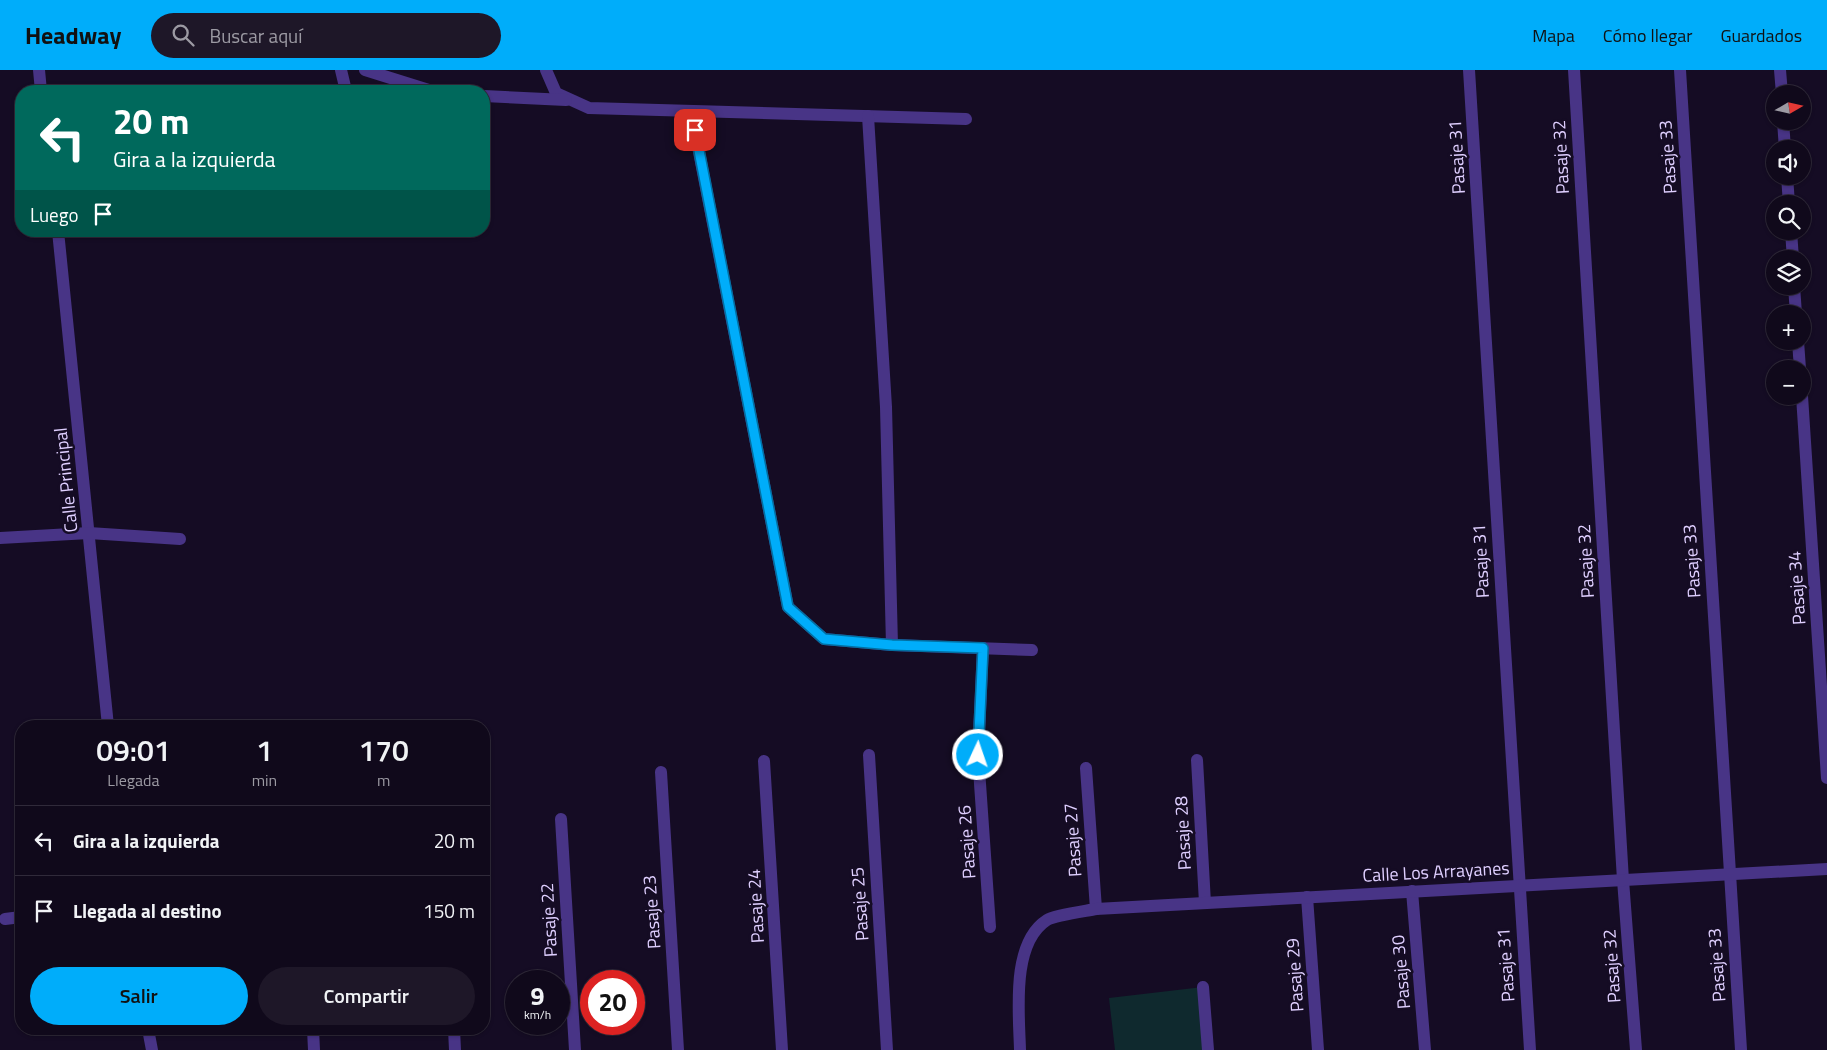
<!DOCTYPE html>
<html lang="es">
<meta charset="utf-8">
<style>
:root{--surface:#10091b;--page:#1e1728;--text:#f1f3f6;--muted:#9c9aa3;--line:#302a3a;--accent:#00adfa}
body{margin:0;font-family:"Titillium Web",sans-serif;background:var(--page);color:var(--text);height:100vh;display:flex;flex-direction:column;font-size:19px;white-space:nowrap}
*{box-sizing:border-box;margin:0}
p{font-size:16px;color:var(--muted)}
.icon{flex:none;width:28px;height:28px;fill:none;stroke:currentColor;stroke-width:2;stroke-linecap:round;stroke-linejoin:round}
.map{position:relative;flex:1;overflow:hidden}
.panel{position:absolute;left:15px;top:650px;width:475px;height:315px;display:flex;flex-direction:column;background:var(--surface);border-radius:20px;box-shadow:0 1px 4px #0004,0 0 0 1px var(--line)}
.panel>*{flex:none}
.top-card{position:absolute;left:15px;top:15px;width:475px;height:152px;border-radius:20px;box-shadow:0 1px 4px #0004,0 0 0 1px var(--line);background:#00695c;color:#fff;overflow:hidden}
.needle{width:32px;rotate:81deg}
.fabs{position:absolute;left:1766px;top:15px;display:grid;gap:10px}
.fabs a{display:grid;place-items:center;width:45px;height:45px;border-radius:50%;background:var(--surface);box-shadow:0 1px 4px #0004,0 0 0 1px var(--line);font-size:25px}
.speed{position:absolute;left:505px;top:900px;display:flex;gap:10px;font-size:25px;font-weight:700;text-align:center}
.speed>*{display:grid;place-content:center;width:65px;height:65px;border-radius:50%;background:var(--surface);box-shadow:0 1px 4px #0004,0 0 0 1px var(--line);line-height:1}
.speed small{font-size:12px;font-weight:400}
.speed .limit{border:8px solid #d22;background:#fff;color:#111}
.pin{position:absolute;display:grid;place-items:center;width:42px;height:42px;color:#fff;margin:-21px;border-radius:10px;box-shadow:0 2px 8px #0006}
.me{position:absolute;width:55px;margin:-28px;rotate:3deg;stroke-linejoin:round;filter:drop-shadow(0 0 4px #0008)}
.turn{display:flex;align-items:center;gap:18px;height:105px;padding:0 15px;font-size:22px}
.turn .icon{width:65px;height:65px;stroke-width:2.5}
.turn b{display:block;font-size:35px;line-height:42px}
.then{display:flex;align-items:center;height:48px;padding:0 15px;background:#0003;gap:10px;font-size:19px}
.eta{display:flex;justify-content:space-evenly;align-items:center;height:85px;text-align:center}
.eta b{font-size:30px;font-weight:600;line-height:35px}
.button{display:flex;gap:10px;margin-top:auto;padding:10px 15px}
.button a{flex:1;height:58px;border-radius:30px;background:var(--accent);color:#111;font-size:20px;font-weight:600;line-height:58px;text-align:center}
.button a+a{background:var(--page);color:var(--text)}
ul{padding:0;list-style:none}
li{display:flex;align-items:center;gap:15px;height:70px;padding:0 15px;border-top:1px solid var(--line)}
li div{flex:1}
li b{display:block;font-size:19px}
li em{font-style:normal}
header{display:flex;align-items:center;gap:30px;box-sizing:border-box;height:70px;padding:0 25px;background:var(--accent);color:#111}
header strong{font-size:24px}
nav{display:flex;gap:28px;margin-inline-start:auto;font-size:18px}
.search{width:350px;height:45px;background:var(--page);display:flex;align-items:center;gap:12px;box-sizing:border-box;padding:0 18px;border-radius:28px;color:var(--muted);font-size:19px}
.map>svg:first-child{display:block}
.green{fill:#0f292e}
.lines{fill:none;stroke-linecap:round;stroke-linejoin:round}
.service{stroke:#483486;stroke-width:12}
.pedestrian{stroke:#483486;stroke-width:12}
.minor{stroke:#483486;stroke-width:12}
.route-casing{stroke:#0070a2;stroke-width:12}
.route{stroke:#00adfa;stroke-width:9}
.labels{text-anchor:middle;stroke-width:5;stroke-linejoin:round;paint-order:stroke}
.street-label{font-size:18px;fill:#dfcfff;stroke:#150c24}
</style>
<header>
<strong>Headway</strong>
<div class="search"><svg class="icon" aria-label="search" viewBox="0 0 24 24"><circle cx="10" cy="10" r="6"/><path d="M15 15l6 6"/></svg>Buscar aquí</div>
<nav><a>Mapa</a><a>Cómo llegar</a><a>Guardados</a></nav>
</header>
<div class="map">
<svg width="1827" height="980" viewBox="0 0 1827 980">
<rect width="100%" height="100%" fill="#150c24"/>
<path class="green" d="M1203,917L1208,980H1115L1109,928Z"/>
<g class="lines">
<g class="service">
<path d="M978,685L983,578"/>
<path d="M5,849L21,847"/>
</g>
<g class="pedestrian">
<path d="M1469,0L1530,980"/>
<path d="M1574,0L1623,810L1636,980"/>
<path d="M1680,0L1741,980"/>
<path d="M1780,0L1782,24"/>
<path d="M1783,51L1785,79"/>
<path d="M1787,106L1789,134"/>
<path d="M1791,161L1793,189"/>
<path d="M1794,216L1796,244"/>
<path d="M1798,271L1800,299"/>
<path d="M1802,326L1827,708"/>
<path d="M869,685L887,980"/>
<path d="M978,685L990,857"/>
<path d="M1197,690L1205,833"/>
<path d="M764,691L782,980"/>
<path d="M1086,698L1096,839"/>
<path d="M661,702L678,980"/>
<path d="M561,749L575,980"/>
<path d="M1412,821L1425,980"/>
<path d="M1307,827L1318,980"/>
<path d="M1203,917L1208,980"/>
<path d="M313,959L314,980"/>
<path d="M454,959L455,980"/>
</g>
<g class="minor">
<path d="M39,0L41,21"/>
<path d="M341,0L346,21"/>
<path d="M365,0L432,21"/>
<path d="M546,0L556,23L589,38L966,49"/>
<path d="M484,26L566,30"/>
<path d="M691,41L788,537L824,569L892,575L1032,580"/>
<path d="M868,46L886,337L892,575"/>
<path d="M58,161L108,656"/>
<path d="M0,468L89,463L180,469"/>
<path d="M148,959L152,980"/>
<path d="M1020,980C1019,942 1011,873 1047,850C1055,845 1086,841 1096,839L1827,799"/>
</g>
</g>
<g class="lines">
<g class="route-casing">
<path id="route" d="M695,60L788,537L824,569L892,575L983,578L978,685"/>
</g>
<use href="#route" class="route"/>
</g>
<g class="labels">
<g class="street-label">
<text transform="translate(1457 87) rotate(-93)" y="6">Pasaje 31</text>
<text transform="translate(1561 87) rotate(-93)" y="6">Pasaje 32</text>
<text transform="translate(1668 87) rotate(-94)" y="6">Pasaje 33</text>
<text transform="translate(66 410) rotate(-96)" y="6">Calle Principal</text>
<text transform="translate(1481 491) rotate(-93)" y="6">Pasaje 31</text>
<text transform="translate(1586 491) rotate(-93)" y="6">Pasaje 32</text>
<text transform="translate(1692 491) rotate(-94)" y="6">Pasaje 33</text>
<text transform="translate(1797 518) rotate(-94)" y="6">Pasaje 34</text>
<text transform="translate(1183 763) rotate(-93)" y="6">Pasaje 28</text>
<text transform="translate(1073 770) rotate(-94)" y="6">Pasaje 27</text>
<text transform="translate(967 772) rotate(-94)" y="6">Pasaje 26</text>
<text transform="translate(1436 802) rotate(-3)" y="6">Calle Los Arrayanes</text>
<text transform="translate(860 834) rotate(-94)" y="6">Pasaje 25</text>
<text transform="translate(756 836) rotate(-93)" y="6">Pasaje 24</text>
<text transform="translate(652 842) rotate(-94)" y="6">Pasaje 23</text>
<text transform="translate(549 850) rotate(-93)" y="6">Pasaje 22</text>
<text transform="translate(1506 895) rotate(-94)" y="6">Pasaje 31</text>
<text transform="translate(1717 895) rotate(-94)" y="6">Pasaje 33</text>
<text transform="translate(1612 896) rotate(-94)" y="6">Pasaje 32</text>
<text transform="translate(1401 902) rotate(-95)" y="6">Pasaje 30</text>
<text transform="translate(1295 905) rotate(-94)" y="6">Pasaje 29</text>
</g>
</g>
</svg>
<div class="fabs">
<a><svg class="needle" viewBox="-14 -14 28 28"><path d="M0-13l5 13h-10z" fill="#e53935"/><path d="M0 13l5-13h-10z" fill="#9c9aa3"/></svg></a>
<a><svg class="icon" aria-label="sound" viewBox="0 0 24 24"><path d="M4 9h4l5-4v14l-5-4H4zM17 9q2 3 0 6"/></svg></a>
<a><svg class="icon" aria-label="search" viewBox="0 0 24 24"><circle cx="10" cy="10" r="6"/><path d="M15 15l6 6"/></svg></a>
<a><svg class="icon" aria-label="layers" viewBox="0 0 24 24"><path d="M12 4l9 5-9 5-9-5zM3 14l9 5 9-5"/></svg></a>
<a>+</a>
<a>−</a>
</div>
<div class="speed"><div>9<small>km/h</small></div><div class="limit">20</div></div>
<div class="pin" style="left:695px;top:60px;background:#d93025"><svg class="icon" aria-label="arrive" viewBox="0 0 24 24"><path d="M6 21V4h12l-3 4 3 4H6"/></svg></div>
<svg class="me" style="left:978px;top:685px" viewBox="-20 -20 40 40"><circle r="17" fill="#00adfa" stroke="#fff" stroke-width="3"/><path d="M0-11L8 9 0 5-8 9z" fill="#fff"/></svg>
<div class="top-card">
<div class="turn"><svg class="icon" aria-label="left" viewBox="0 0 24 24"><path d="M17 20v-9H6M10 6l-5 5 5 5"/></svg><div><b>20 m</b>Gira a la izquierda</div></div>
<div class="then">Luego<svg class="icon" aria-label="arrive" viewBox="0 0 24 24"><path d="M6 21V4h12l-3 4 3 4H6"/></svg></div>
</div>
<section class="panel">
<div class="eta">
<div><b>09:01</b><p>Llegada</p></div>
<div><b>1</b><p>min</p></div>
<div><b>170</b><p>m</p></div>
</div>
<ul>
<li><svg class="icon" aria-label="left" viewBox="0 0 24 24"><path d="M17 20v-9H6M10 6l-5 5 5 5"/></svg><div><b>Gira a la izquierda</b></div><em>20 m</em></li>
<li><svg class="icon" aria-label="arrive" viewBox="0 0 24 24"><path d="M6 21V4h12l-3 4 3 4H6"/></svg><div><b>Llegada al destino</b></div><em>150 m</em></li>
</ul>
<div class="button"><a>Salir</a><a>Compartir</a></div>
</section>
</div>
